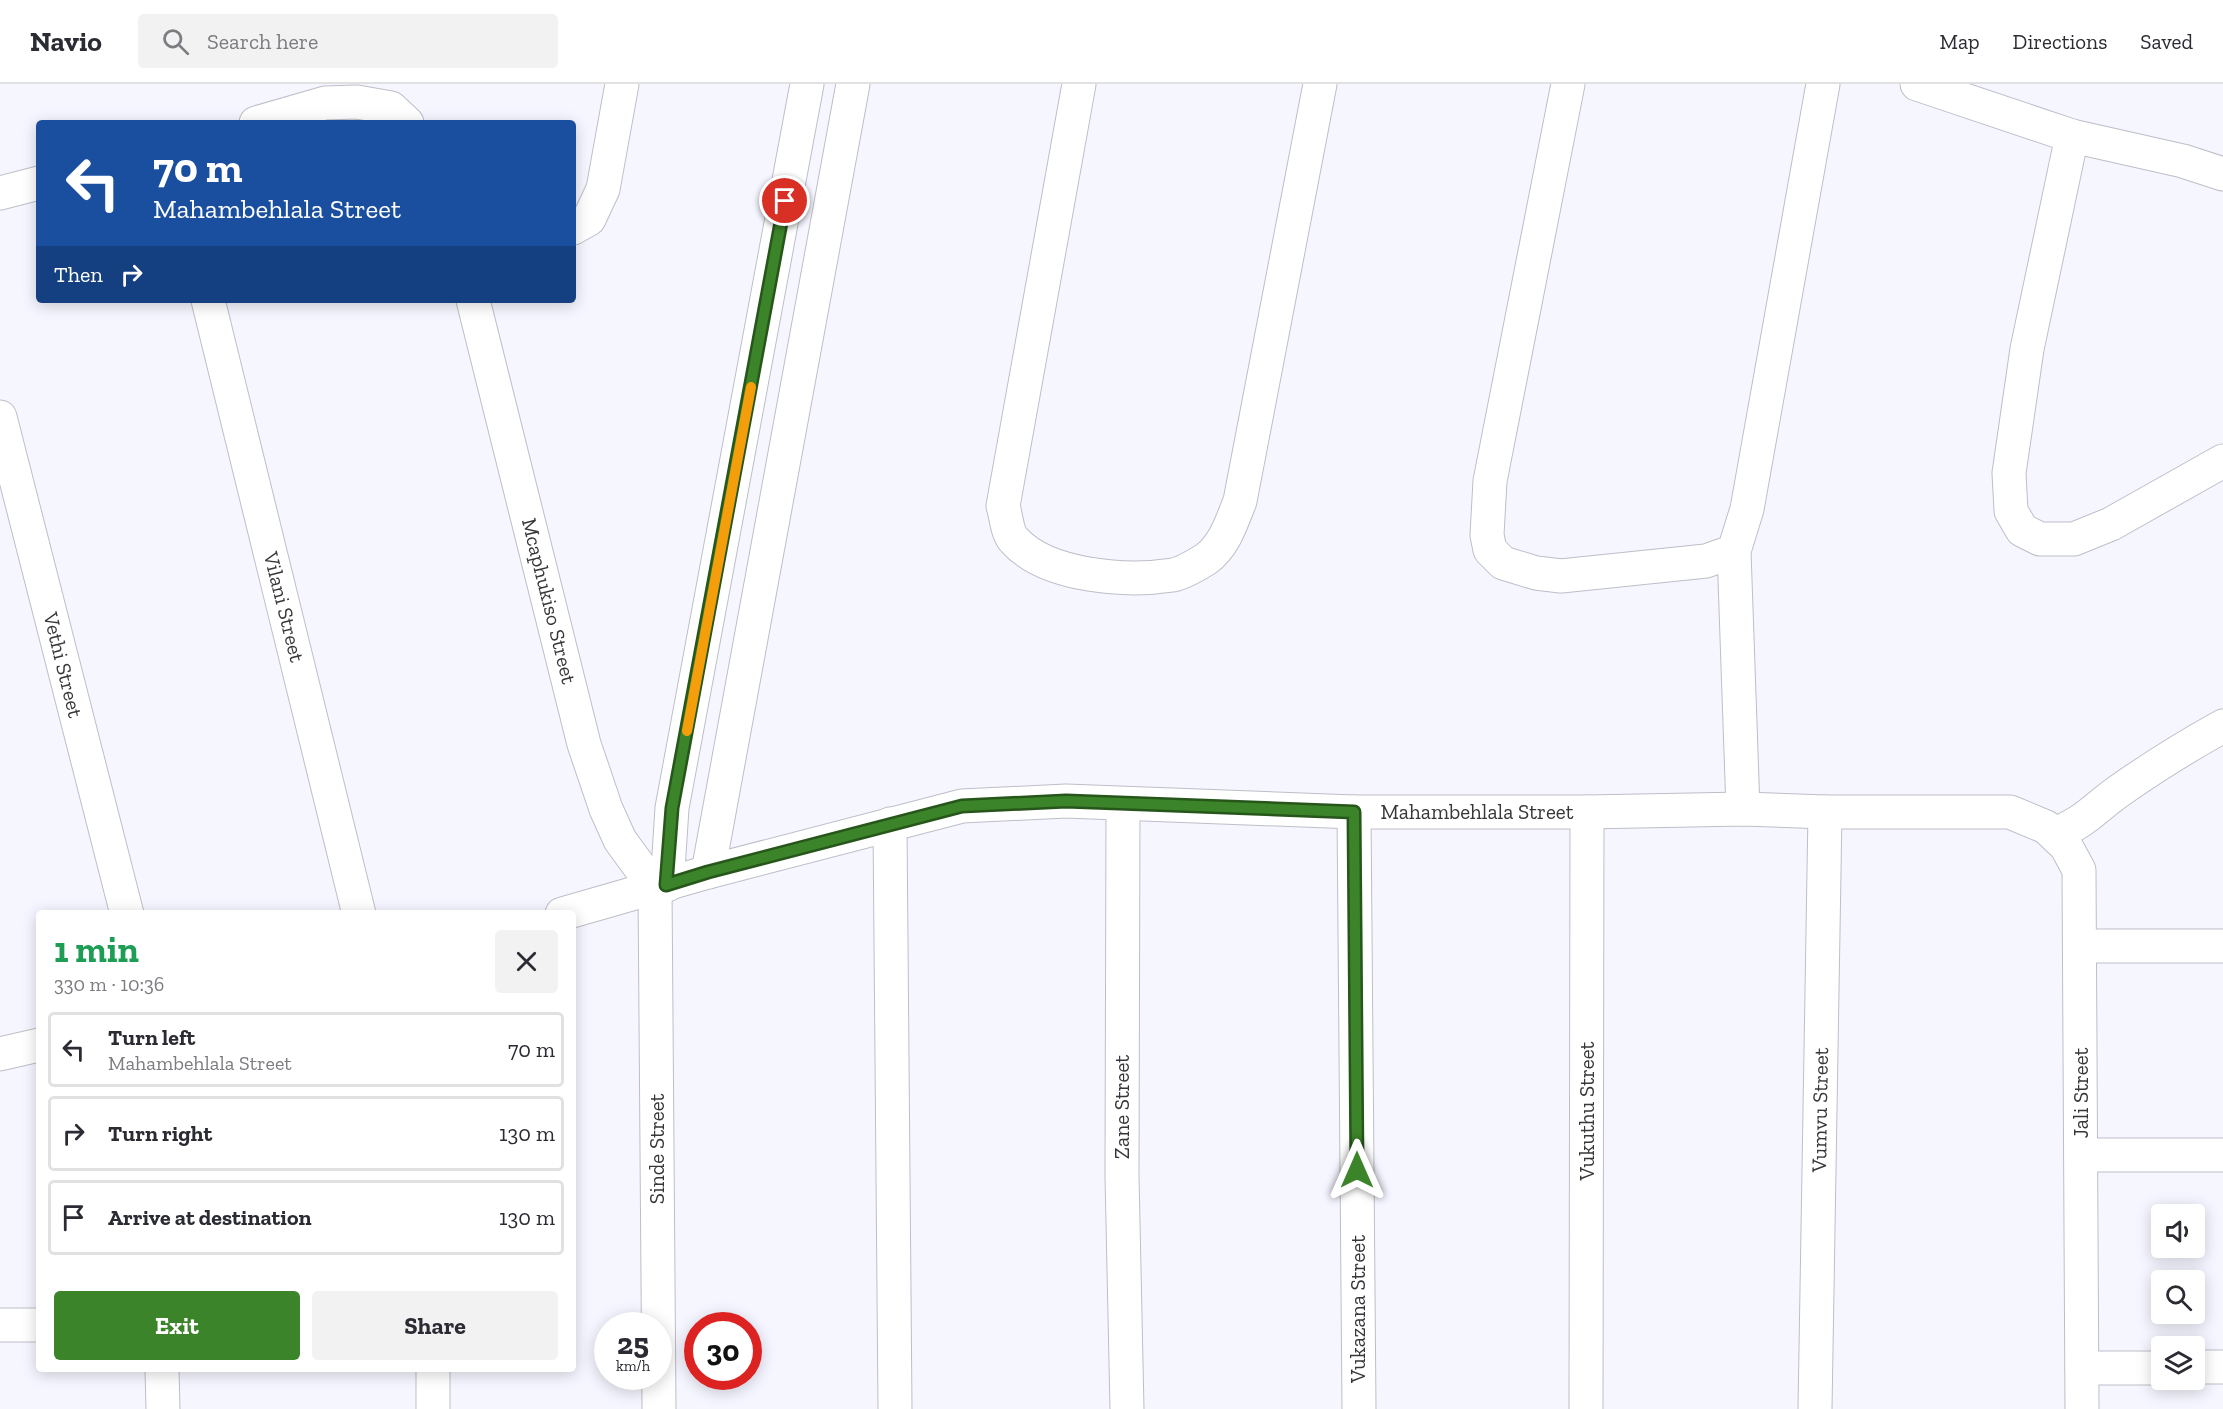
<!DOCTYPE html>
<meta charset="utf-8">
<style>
:root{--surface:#fff;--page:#f2f2f3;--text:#2b2b33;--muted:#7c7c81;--line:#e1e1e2;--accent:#3c842a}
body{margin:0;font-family:"Zilla Slab",serif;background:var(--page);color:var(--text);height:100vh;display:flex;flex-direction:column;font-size:22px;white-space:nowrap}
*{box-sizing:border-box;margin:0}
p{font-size:20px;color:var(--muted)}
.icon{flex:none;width:33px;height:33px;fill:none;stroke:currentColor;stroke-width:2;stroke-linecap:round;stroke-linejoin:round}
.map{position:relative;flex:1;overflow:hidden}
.panel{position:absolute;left:36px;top:826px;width:540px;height:462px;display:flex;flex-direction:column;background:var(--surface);border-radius:6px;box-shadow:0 3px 15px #0003}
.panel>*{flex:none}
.top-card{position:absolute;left:36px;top:36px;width:540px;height:183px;border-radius:6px;box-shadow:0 3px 15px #0003;background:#1a4fa0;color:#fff;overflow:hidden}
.buttons{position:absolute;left:2151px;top:1120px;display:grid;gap:12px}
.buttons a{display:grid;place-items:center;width:54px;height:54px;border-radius:6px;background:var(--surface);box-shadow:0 3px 15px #0003;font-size:30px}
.speed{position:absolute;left:594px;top:1228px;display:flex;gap:12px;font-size:30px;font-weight:700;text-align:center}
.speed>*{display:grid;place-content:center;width:78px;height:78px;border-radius:50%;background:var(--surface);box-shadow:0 3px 15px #0003;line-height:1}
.speed small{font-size:15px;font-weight:400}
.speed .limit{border:9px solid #d22;background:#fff;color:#111}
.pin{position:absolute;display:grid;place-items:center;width:51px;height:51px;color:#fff;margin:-26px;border:3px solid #fff;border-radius:50%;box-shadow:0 2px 6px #0007}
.me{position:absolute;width:66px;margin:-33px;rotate:0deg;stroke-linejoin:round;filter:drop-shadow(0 0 4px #0008)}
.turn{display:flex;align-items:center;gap:21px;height:126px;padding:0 18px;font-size:27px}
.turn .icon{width:78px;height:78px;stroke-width:2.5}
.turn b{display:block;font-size:42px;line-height:51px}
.then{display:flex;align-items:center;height:57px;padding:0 18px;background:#0003;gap:12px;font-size:22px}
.round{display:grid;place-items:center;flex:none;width:63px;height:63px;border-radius:6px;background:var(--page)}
.head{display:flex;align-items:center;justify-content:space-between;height:102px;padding:0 18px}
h1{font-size:36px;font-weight:700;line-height:45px;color:#1e9e55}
.action{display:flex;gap:12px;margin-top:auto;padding:12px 18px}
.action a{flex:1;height:69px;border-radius:6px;background:var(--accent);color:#fff;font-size:24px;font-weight:700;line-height:69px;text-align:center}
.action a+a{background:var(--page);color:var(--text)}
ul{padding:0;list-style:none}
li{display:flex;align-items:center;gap:18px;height:75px;margin:0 12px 9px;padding:0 6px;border:3px solid var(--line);border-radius:6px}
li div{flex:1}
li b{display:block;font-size:22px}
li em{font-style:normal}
header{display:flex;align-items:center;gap:36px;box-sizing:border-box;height:84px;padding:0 30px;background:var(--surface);border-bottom:2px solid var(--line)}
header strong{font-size:28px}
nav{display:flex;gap:33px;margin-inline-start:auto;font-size:21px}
.search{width:420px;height:54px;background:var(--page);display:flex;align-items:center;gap:15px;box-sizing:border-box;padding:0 21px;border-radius:6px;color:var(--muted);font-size:22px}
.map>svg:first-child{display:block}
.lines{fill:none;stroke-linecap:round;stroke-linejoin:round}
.minor-casing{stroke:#bebec7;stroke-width:35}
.minor{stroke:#fff;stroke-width:33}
.route-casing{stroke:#27561b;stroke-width:15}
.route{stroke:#3c842a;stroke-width:10}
.slow{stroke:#f59e0b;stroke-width:10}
.labels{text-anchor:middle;stroke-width:4.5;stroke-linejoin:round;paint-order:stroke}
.street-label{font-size:21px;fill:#37373a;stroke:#fff}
</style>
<header>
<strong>Navio</strong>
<div class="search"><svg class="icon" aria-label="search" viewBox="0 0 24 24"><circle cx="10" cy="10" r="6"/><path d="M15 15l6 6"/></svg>Search here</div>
<nav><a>Map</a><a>Directions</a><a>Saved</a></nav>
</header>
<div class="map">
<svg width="2223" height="1325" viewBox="0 0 2223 1325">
<rect width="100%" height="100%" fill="#f5f6ff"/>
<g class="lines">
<g class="minor-casing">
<g id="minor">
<path d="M1079,0L1003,422C1006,431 1007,449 1014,456C1047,493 1127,498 1173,491C1183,489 1198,480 1206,475C1225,461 1232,437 1240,417L1320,0"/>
<path d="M1568,0L1490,397L1487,451L1490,466L1503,479L1536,489L1561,492L1706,477L1734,467L1747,425L1823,0"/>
<path d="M1917,0L2072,52L2183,77L2223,90"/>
<path d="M256,39L325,19L357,18L391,24L407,39"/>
<path d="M2072,52L2027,265L2009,389L2011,427L2022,446L2040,455H2074L2111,440L2223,377"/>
<path d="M0,109L39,99"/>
<path d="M573,144L589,135L603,105L622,0"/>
<path d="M208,216L359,830"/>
<path d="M473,216L584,660L606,725L620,756L655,804L659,1325"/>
<path d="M0,333L127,830"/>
<path d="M1734,467L1743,725"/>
<path d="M1123,721L1122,1092L1127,1325"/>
<path d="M1354,728L1359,1325"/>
<path d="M890,740L895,1325"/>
<path d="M2054,750C2083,740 2095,724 2119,707C2153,683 2187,662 2223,642"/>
<path d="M708,788L853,0"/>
<path d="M667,801L672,724L807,0"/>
<path d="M562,830L708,788L962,722L1066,717L1354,728H1587L1743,725L1825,728H2010L2046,743L2066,762L2079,786L2082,1325"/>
<path d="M2080,862H2223"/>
<path d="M0,970L39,961"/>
<path d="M2081,1071H2223"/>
<path d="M0,1241H39"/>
<path d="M2194,1283H2223"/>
<path d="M2082,1284H2162"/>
<path d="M162,1286L163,1325"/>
<path d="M433,1286V1325"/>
<path d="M1586,1325L1587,728"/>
<path d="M1815,1325L1825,728"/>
</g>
</g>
<use href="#minor" class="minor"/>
</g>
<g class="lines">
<g class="route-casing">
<path id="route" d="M785,117L672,724L666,801L708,788L962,722L1066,717L1354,728L1357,1086"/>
</g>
<use href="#route" class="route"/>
<path class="slow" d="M687,647L751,303"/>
</g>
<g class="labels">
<g class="street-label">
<text transform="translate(549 517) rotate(76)" y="7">Mcaphukiso Street</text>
<text transform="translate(284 523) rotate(76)" y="7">Vilani Street</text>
<text transform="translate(63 581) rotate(76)" y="7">Vethi Street</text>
<text x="1477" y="735">Mahambehlala Street</text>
<text transform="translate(2081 1009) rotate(-90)" y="7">Jali Street</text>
<text transform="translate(1122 1023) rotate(-90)" y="7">Zane Street</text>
<text transform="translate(1820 1026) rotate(-89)" y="7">Vumvu Street</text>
<text transform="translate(1587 1027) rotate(-90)" y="7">Vukuthu Street</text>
<text transform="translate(657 1065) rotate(-90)" y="7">Sinde Street</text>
<text transform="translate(1358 1225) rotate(-90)" y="7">Vukazana Street</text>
</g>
</g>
</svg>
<div class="buttons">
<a><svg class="icon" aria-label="sound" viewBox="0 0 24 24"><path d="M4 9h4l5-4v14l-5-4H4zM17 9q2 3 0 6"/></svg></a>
<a><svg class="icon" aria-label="search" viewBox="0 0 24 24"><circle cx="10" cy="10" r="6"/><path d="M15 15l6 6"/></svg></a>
<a><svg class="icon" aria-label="layers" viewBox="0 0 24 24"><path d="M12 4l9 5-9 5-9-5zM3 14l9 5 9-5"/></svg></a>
</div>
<div class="speed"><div>25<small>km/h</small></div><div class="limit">30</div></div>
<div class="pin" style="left:785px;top:117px;background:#d93025"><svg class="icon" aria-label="arrive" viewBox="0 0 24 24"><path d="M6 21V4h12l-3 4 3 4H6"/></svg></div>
<svg class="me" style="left:1357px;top:1086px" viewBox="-20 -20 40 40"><path d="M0-17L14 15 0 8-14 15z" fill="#3c842a" stroke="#fff" stroke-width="4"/></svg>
<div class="top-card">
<div class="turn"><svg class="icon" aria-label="left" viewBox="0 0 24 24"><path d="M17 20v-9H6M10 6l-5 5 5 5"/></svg><div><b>70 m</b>Mahambehlala Street</div></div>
<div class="then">Then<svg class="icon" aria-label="right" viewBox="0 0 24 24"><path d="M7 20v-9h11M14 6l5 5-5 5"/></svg></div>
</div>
<section class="panel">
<div class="head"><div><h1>1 min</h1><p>330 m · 10:36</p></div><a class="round"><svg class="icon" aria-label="close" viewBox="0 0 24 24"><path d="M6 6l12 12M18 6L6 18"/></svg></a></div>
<ul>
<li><svg class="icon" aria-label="left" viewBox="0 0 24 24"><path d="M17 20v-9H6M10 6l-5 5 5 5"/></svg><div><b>Turn left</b><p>Mahambehlala Street</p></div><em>70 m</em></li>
<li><svg class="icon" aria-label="right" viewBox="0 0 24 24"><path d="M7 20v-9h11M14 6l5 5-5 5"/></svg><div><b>Turn right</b></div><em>130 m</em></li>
<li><svg class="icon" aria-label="arrive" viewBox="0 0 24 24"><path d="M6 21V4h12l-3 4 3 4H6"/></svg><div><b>Arrive at destination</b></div><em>130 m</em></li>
</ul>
<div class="action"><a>Exit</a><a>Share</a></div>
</section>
</div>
